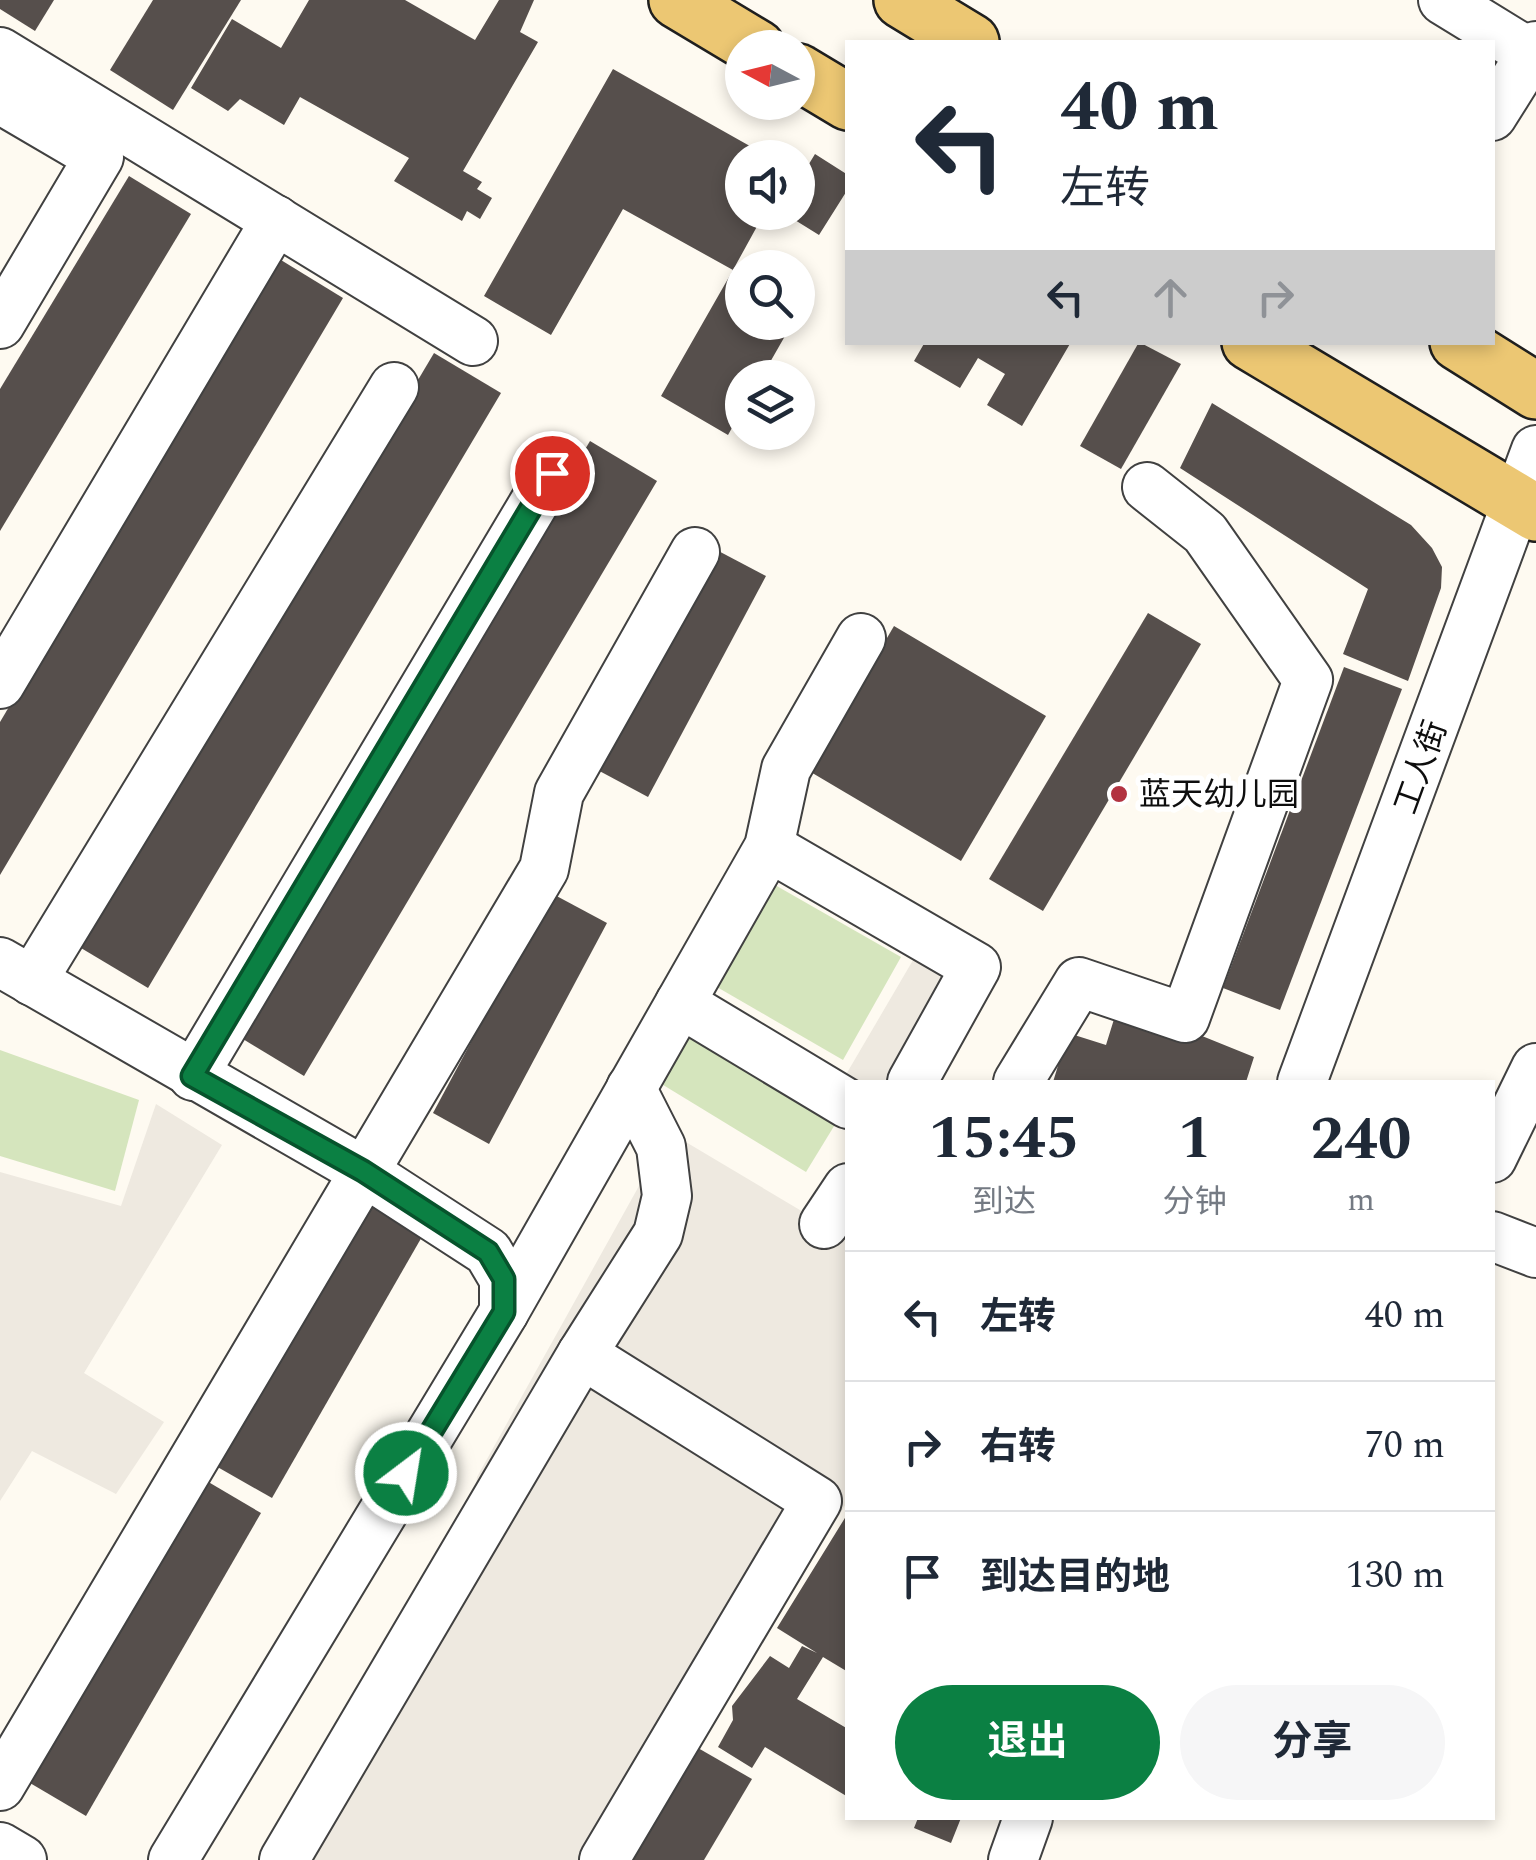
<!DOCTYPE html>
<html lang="zh">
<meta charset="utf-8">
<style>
:root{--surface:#fff;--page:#f6f6f7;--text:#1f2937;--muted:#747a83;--line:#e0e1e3;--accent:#0b8043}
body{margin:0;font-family:Spectral,"Noto Sans SC",serif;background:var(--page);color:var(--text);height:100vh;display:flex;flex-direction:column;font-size:38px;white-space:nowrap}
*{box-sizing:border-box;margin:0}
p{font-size:32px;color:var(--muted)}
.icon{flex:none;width:55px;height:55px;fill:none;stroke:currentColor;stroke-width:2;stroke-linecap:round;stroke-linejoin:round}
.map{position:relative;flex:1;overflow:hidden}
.sheet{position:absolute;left:845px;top:1080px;width:650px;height:740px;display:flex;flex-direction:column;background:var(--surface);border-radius:0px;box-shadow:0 5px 15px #0003}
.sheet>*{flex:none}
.hud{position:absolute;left:845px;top:40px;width:650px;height:305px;border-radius:0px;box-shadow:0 5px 15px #0003;background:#fff;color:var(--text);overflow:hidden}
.needle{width:65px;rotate:277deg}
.controls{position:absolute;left:725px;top:30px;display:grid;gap:20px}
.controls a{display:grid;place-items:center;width:90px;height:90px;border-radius:50%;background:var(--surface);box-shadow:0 5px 15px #0003;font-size:50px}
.pin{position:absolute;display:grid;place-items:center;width:85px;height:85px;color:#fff;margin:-42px;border:5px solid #fff;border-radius:50%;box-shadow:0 2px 10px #0007}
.me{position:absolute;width:110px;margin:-55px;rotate:31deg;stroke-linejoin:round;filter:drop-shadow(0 0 8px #0008)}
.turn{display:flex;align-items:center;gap:35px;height:210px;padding:0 50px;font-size:45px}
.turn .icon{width:130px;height:130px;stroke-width:2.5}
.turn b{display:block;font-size:70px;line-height:85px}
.lanes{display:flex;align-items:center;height:95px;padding:0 50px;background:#0003;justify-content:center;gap:50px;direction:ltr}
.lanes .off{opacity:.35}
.eta{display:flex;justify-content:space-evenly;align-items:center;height:170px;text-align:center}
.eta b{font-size:60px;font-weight:700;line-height:70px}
.primary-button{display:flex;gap:20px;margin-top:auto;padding:20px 50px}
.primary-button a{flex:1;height:115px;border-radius:60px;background:var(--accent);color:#fff;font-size:40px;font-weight:700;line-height:115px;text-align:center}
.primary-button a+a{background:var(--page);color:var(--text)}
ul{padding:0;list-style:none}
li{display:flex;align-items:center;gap:30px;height:130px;padding:0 50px;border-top:2px solid var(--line)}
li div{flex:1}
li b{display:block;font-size:38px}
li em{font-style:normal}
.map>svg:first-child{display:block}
.green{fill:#d5e5bd}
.plaza{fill:#eee9e0}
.building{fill:#564f4c}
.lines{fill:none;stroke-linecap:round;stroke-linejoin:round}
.minor-casing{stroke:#414141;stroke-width:52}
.major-casing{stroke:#1f1f1f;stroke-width:60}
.minor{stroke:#fff;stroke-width:48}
.major{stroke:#ecc773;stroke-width:55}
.route-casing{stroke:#07532c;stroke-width:25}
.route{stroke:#0b8043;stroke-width:18}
.poi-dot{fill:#b23341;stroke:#fff;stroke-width:4}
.labels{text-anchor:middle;stroke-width:10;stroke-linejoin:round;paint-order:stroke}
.street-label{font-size:32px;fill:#0e0e0e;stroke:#fff}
.poi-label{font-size:32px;fill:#0e0e0e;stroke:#fff;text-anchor:start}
</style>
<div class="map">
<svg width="1536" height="1860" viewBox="0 0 1536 1860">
<rect width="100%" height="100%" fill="#fefaf1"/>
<g class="green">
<path d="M768,881L901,957L843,1060L710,983Z"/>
<path d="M687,1026L839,1118L806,1172L655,1080Z"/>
<path d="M0,1050L139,1100L115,1191L0,1156Z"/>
</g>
<g class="plaza">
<path d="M926,938L976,967L912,1082H848L834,1095Z"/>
<path d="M156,1104L222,1145L84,1373L164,1422L116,1494L32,1451L0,1501V1172L121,1206Z"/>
<path d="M669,1132L847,1238V1502L632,1860H262L473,1509L477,1477Z"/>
</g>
<g class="building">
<path d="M0,0H54L35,31L0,9Z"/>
<path d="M153,0H241L173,110L110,70Z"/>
<path d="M309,0H405L475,40L499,0H534L520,32L538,42L463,171L482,182L477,189L492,198L480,219L467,211L462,221L394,181L409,158L300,97L284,125L240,99L228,111L191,88L232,19L281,48Z"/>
<path d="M613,69L771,158H742V212H765L733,270L623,209L551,335L484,296Z"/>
<path d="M815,154L848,175V189L819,235L782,212H798V182Z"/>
<path d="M129,176L191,214L0,531V389Z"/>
<path d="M276,257L343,298L0,875V722Z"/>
<path d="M733,270L742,276V322H793L761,378H742V410L728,435L661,396Z"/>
<path d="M925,342H1071L1022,426L987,405L1005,374L978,358L960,388L914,361Z"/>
<path d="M1139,342L1181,364L1121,469L1080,446Z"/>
<path d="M434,353L501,393L148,988L81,948Z"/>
<path d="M1212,403L1411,525L1432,548L1442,567L1441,588L1408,681L1343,654L1368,589L1180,468Z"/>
<path d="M590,441L657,481L304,1076L238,1036Z"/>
<path d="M709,546L766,576L648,797L592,767Z"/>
<path d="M1148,613L1201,644L1043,911L989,879Z"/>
<path d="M894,626L1046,716L961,861L809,771Z"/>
<path d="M1344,667L1402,689L1280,1010L1223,988Z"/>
<path d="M551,893L607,923L489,1144L433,1113Z"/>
<path d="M1115,1016L1165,1021L1254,1057L1246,1082H1053L1068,1033L1106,1045Z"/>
<path d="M369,1195L427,1228L272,1498L214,1465Z"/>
<path d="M205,1480L261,1513L86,1816L30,1783Z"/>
<path d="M848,1513V1672L823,1657L797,1699L848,1729V1797L765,1747L752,1768L718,1747L733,1720L732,1706L770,1656L789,1668L802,1646L817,1653L777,1628Z"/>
<path d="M698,1748L752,1779L704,1860H632Z"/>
<path d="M918,1818H961L951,1843L914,1828Z"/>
</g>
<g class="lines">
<g class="minor-casing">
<g id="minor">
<path d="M1443,0L1536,57"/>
<path d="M0,52L473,341"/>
<path d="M0,99L99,157L0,324"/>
<path d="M1492,116L1536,46"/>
<path d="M0,684L276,220"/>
<path d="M769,847L976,967L912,1082"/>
<path d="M0,962L363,1171L488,1252L504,1279V1312L173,1860"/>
<path d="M32,981L394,387"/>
<path d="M680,1003L848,1104"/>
<path d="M193,1076L552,473"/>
<path d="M1018,1082L1079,982L1185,1018L1308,680L1205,533L1147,487"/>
<path d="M1302,1082L1536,450"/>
<path d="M1492,1158L1536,1068"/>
<path d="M824,1224L848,1188"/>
<path d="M1492,1236L1536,1253"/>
<path d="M504,1312L769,847L786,769L861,638"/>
<path d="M582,1354L817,1501L604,1860"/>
<path d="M0,1786L544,869L559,793L695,552"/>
<path d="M0,1847L22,1860"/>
<path d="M284,1860L582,1354L658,1234L667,1196L661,1147L631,1088"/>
<path d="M1013,1860L1028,1818"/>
</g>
</g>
<g class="major-casing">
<g id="major">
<path d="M677,0L757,48"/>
<path d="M902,0L971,42"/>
<path d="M798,72L848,102"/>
<path d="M1250,342L1536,513"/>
<path d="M1458,342L1536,391"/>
</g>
</g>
<use href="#minor" class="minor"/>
<use href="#major" class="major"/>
</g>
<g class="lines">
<g class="route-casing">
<path id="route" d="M406,1473L504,1312V1279L488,1252L363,1171L192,1076L552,473"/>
</g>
<use href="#route" class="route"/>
</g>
<circle class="poi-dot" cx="1119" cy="794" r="10"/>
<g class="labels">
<g class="street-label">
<text transform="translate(1420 767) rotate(-70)" y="11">工人街</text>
</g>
<g class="poi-label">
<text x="1139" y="805">蓝天幼儿园</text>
</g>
</g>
</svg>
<div class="controls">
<a><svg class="needle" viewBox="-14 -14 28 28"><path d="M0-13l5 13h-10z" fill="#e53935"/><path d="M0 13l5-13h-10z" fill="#747a83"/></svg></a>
<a><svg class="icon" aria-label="sound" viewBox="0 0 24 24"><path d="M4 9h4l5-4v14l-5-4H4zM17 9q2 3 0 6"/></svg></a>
<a><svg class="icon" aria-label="search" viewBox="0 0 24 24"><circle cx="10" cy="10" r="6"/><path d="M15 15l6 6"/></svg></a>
<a><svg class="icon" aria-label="layers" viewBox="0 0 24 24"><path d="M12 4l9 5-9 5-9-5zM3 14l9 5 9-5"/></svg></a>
</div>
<div class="pin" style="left:552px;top:473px;background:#d93025"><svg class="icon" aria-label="arrive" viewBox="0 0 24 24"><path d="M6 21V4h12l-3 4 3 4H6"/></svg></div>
<svg class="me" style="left:406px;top:1473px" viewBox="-20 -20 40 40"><circle r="17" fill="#0b8043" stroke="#fff" stroke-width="3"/><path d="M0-11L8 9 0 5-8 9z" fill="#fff"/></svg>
<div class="hud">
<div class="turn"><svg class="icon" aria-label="left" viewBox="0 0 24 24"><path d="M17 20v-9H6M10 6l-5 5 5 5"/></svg><div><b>40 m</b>左转</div></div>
<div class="lanes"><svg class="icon" aria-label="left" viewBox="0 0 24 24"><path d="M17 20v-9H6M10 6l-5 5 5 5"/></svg><svg class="icon off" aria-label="ahead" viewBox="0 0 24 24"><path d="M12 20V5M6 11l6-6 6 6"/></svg><svg class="icon off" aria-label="right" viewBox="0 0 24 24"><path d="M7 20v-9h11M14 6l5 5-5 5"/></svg></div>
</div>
<section class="sheet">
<div class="eta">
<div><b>15:45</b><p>到达</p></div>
<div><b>1</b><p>分钟</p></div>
<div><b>240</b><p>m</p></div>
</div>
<ul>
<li><svg class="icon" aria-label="left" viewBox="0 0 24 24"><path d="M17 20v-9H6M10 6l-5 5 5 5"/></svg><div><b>左转</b></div><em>40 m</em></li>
<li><svg class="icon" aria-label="right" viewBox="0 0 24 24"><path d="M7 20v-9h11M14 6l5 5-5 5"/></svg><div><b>右转</b></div><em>70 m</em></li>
<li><svg class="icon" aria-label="arrive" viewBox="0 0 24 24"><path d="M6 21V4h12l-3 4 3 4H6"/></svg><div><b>到达目的地</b></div><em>130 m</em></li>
</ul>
<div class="primary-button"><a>退出</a><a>分享</a></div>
</section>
</div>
